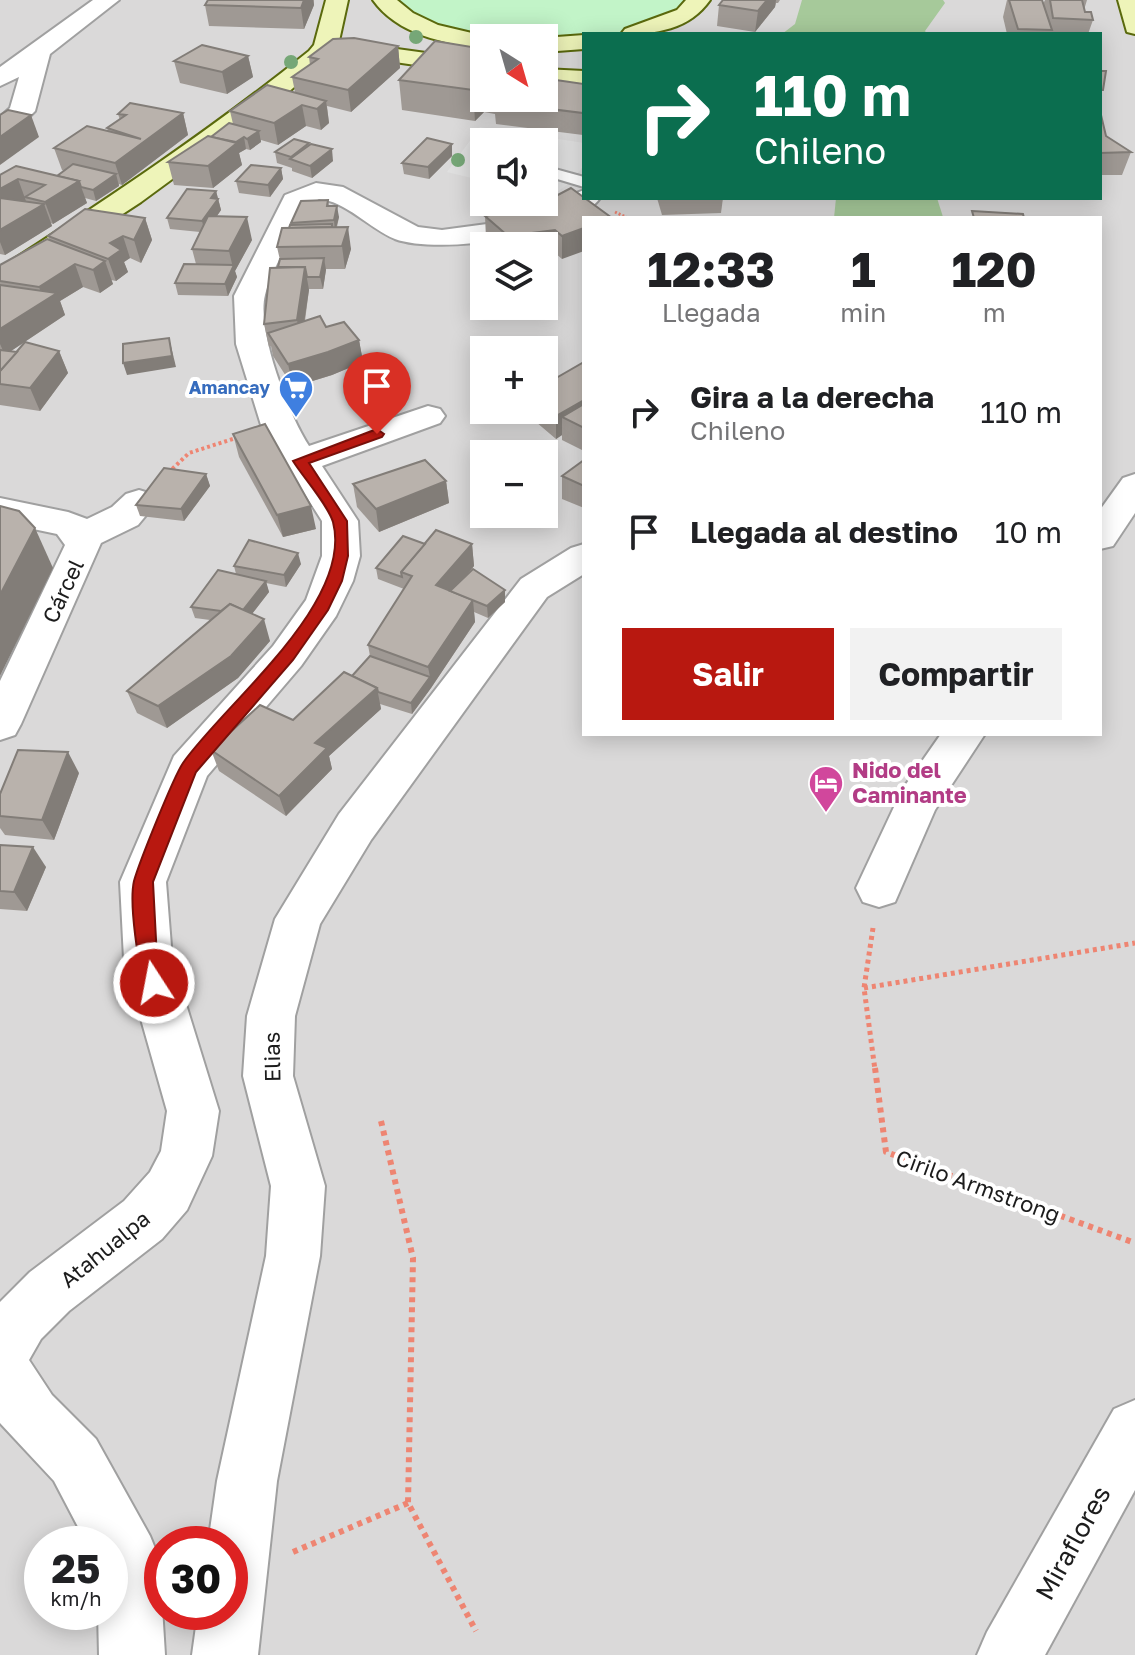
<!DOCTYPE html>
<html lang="es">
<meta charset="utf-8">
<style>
:root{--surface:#fff;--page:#f2f2f2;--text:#202124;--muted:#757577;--accent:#b81810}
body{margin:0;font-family:"Golos Text",sans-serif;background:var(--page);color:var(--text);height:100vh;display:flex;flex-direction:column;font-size:30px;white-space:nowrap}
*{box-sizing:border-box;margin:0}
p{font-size:26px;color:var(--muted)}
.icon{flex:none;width:44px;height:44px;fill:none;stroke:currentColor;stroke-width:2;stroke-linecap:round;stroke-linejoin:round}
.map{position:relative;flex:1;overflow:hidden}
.side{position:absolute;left:582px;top:216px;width:520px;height:520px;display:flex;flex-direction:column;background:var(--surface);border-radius:0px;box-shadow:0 4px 20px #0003}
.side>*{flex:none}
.guide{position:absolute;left:582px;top:32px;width:520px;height:168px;border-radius:0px;box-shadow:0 4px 20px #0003;background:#0b6e4f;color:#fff;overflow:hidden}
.needle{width:52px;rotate:143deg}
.fabs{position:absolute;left:470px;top:24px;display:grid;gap:16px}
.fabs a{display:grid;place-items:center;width:88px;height:88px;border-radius:0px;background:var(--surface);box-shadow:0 4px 20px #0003;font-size:40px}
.speed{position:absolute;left:24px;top:1526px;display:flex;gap:16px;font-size:40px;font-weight:700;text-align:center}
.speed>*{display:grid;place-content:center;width:104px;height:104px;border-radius:50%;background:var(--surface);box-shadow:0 4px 20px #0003;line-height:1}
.speed small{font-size:20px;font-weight:400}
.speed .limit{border:12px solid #d22;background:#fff;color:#111}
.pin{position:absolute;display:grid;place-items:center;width:68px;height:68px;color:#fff;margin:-82px -34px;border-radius:50% 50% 50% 0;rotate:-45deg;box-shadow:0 0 8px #0007}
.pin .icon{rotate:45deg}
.me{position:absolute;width:88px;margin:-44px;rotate:349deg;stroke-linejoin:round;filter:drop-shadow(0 0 6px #0008)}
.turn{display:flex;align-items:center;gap:28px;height:168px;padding:0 40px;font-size:36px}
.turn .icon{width:104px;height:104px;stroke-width:2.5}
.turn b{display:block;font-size:56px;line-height:68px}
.eta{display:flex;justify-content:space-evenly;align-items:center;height:136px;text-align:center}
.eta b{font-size:48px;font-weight:700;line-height:56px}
.button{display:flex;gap:16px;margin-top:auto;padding:16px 40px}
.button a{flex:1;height:92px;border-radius:0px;background:var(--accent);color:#fff;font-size:32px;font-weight:700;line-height:92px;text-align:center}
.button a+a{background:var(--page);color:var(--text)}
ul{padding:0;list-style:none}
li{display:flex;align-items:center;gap:24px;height:120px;padding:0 40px}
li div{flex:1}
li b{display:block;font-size:30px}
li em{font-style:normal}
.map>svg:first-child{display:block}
.residential{fill:#dad9d9;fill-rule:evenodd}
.forest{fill:#a6c99a}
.park{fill:#c2f4c8}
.parking{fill:#e0e0e0}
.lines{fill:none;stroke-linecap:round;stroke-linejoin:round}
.service-casing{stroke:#a0a0a0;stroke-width:4}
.minor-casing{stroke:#a0a0a0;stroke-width:4}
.secondary-casing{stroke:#5a690d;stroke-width:4}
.path-far3{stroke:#ee8572;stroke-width:3;stroke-dasharray:2 2;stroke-linecap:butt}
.path-far2{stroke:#ee8572;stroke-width:4;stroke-dasharray:3 3;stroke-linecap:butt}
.path-far1{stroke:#ee8572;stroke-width:5;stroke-dasharray:4 4;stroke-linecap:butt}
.path{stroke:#ee8572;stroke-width:6;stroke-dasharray:5 5;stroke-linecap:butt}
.service{fill:#fff;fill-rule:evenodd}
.minor{fill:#fff;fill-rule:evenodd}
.secondary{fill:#eef4b9;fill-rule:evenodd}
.tree{fill:#76a777}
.wall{fill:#9f9994}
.shaded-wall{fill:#827d78}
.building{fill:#b9b2ac;stroke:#827d78;stroke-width:2}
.route{fill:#b81810;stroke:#78100a;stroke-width:2}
.labels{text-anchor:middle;stroke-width:8;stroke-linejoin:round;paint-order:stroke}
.far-shop-label{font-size:18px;font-weight:bold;fill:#366cbe;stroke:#fff;text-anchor:end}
.street-label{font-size:22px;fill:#1c1c1c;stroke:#fff}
.hotel-label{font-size:22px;font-weight:bold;fill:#b23c85;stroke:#fff;text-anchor:start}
.near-street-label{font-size:26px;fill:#1c1c1c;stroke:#fff}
</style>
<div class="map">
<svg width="1135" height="1655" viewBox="0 0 1135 1655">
<rect width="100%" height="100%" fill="#edeae2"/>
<path class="residential" d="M0,0H1135V1655H0ZM584,34H1100V198H584ZM484,38H544V98H484ZM484,142H544V202H484ZM584,218H1100V734H584ZM484,246H544V306H484ZM484,350H544V410H484ZM484,454H544V514H484ZM42,1544H110V1612H42ZM162,1544H230V1612H162Z"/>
<g class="forest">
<path d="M802,0H943L945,3L925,31L927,34H782L795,24Z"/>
<path d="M836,198H937L943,217L834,218Z"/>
</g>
<path class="park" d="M393,0H688C663,34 623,34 584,34V40L484,38L426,25Z"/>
<path class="parking" d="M480,127L584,143V165L571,182L550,197L544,196V142H484V181L447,172Z"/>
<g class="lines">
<g class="service-casing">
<path id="service" d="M544,166L584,177V187L544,175Z"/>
</g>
<g class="minor-casing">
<g id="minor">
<path d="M93,0H119L50,54L35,111L9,137L0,139V117L10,108L19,77L0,86V67Z"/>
<path d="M316,183L343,187L418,227L442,230L502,222L584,190V198H600C573,237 439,255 395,239C370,229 346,201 319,199L307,206C295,231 271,270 265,295C256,330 289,416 309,446L428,406L440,409L445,416L440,423L322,466L358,521L360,556L353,581L336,616L301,666L207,776L166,882L172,959L219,1111L212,1156L187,1210L162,1239L69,1311L41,1339L29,1360L52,1395L96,1439L150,1536L159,1558L165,1655H99L98,1612H110V1544H87L54,1481L0,1423V1302L30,1272L124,1201L150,1172L161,1151L167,1111L124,959L120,882L174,756L273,646L306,600L322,556V521L261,425L236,344L234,296L285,195Z"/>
<path d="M1135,474V513L1113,546L1100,549V510L1123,478Z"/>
<path d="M139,490L152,494L157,502L138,525L101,543L21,724L15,735L0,740V681L65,545L57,534L0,522V498L68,512L87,519L112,507L126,494Z"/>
<path d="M584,544V574L547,597L371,840L320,924L295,1016L293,1076L325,1186L320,1256L277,1481L258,1655H192L198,1612H230V1544H208L217,1481L266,1256L271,1186L243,1076L247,1016L275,919L339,814L521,579L571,548Z"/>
<path d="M941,734H985L935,810L895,902L879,907L863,902L856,888L902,790Z"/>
<path d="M1135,1400V1490L1045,1655H977L987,1632L1114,1409Z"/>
</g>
</g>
<g class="secondary-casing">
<g id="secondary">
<path d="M326,0H348L339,41L484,61V75L333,53L277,102L141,202L11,287L0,290V268C106,200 211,130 309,51L314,45Z"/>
<path d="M373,0H397L413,13L438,25L493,38H484V49C444,43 398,35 373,0Z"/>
<path d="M686,0H710C689,30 656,34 621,34L625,29L677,10Z"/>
<path d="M1118,0H1135V34L1127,32Z"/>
<path d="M584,35V49L544,52L543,38Z"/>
<path d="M544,69L584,71V85L544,83Z"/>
</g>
</g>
<path class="path-far3" d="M615,212L628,218"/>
<path class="path-far2" d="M168,473L189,453L239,437"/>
<g class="path-far1">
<path d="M873,928L864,988L875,1070"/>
<path d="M864,988L1135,943"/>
</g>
<g class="path">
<path d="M875,1068L886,1152L1135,1243"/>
<path d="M381,1121L413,1258L408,1503L476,1631"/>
<path d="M293,1552L408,1503"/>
</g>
<use href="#service" class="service"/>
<use href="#minor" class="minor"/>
<use href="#secondary" class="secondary"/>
</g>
<g class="tree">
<circle cx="416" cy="37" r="7"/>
<circle cx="291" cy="62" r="7"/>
<circle cx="458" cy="160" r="7"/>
</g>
<g class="wall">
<path d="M208,0H314V5L304,29L209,26L205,5Z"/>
<path d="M723,0H780L778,3H776L775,7L755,32L717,26L719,5Z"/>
<path d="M1007,0H1042L1043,4L1045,0H1087L1084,10L1085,12L1093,20L1088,34H1007L1003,17Z"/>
<path d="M398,46L400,68L351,112L327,106L329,123L321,130L306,126L278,145L261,140V142L250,150L246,149L239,153L242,165L213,188L174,185L168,162L233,124L230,111L295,92L292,77L310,65L309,57Z"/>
<path d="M484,49V98H544L584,84V133L583,135L496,124L495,114L484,112L475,121L402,110L399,80Z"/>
<path d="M248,56L253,77L227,94L180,83L174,61Z"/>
<path d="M183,113L188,135L122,185L119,184V186L96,201L85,198L87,203L53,224L51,223L52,226L5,255L0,254V175L57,176L64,171L62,170L54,148L108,131L107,128L120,120L118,114Z"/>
<path d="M1100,114L1106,136L1131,152L1122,175H1100Z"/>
<path d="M309,143V145L333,161L312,178L292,171V168L277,163L275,152Z"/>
<path d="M452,144V156L429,179L404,174L402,163Z"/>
<path d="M281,168L283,179L270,197L239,193L236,181Z"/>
<path d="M571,188L562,259L555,253L544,254V246H495L486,238L485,216L537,206Z"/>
<path d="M216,191L221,210L217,216L252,240L235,271L237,277L228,296L178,295L175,283L196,264L192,249L200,232L170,229L167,218Z"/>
<path d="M657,198H723L721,213L662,215Z"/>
<path d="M328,200L329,206L339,217L337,227L351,249L345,269H326L323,289H309L305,321L326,327L359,340L363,362L332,375L293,387L273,356L271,346L269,347L264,324L280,260L277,247L291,225V223Z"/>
<path d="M145,218L152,240L141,263L130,258L124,262L128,272L116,281L111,280L113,284L100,293L83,287L60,301L65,315L11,351H59L68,373L40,411L0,405V265L49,240L48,236Z"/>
<path d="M584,362V451L562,440V435L556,439L529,416V410H544V385Z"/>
<path d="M233,434L316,529L283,537L239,457Z"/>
<path d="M584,460V508L562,499V476Z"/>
<path d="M206,474L210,486L184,521L140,516L136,505Z"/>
<path d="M446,481L449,503L379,532L357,507L353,484Z"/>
<path d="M425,544H472L474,566L468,573L505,602L488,618L474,612L475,622L431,688L412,714L380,704L381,709L329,756L332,769L286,816L219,771L211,750L293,720L352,676L370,656L368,645L404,589L378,579L376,568Z"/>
<path d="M301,564L286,587L266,583L269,592L252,614L270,641L238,678L167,728L137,713L127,691L210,620L195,618L191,607L236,574L234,566Z"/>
<path d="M79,773L54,840L5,835L0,828V816Z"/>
<path d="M0,845L46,867L27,911L0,909Z"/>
</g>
<g class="shaded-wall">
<path d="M304,0H313L314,5L304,29L301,8Z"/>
<path d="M767,0H776L775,7L755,32L758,11Z"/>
<path d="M398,46L400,68L351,112L348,90Z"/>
<path d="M248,56L253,77L227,94L222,72Z"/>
<path d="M482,81L484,112L475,121L473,90Z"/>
<path d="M326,101L329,123L321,130L317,109Z"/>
<path d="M302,105L306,126L278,145L274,123Z"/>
<path d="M584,112V133L583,135V113Z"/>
<path d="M183,113L188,135L122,185L115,163Z"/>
<path d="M31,115L39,137L0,165V137Z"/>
<path d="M259,131L261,142L250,150L247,139Z"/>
<path d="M244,137L246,149L239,153L242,165L213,188L208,166L226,149Z"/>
<path d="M452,144V156L429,179L428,167Z"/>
<path d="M332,149L333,161L312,178L310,166Z"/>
<path d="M281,168L283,179L270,197L268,185Z"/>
<path d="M116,174L119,186L96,201L93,190Z"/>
<path d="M18,179L26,201L0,200V189Z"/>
<path d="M79,181L87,203L53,224L45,202Z"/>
<path d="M216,191L221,210L205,233L202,221L211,198Z"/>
<path d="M44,204L52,226L5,255L0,242V230Z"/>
<path d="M337,206L339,217L335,232L334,220Z"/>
<path d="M247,217L252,240L235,271L237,277L228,296L225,284L233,268L229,251Z"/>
<path d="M145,218L152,240L141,263L134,240Z"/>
<path d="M348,227L351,249L345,269L342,246Z"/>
<path d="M584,228V251L562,259V236Z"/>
<path d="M555,230V253L544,254V246H508V236Z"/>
<path d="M123,236L130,258L124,262L128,272L116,281L108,259L110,243Z"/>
<path d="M324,258L326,270L323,289L320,277Z"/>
<path d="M105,261L113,284L100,293L93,270Z"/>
<path d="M75,264L83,287L60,301L65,315L5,355L0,344V329L44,301L39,287Z"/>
<path d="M305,267L309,290L301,343L297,320Z"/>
<path d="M169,338L176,367L127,375L123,363Z"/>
<path d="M359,340L363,362L332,375L293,387L288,364Z"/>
<path d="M59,351L68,373L40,411L30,388Z"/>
<path d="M584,400V422L562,417V435L556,439V416Z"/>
<path d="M206,474L210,486L184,521L181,509Z"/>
<path d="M446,481L449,503L379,532L376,509Z"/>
<path d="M311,506L316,529L283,537L277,515Z"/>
<path d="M35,528L53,568L0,676V595Z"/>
<path d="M472,544L474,566L452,592L436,585Z"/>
<path d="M298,553L301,564L286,587L284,575Z"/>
<path d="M266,581L269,592L244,624L240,613Z"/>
<path d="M505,590V602L488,618L487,606Z"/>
<path d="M473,600L475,622L431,688L412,714L411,703L430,677L428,667Z"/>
<path d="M264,619L270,641L238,678L167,728L158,706Z"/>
<path d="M377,688L381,709L329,756L332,769L286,816L279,796L315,743Z"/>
<path d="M68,752L79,773L54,840L42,820Z"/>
<path d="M33,847L46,867L27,911L14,892Z"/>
</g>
<g class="building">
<path d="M208,0H304L301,8L205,5Z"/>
<path d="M723,0H767L758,11L719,5Z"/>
<path d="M1009,0H1042L1052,30L1018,29Z"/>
<path d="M1050,0H1082L1085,12H1091L1093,20L1053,18Z"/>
<path d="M354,38L398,46L348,90L292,77L318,59L309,57L333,39Z"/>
<path d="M435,41L484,49V82L482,81L473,90L399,80Z"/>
<path d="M202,45L248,56L222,72L174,61Z"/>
<path d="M1100,71H1106L1103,90H1100Z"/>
<path d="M556,80L584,84L583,113L495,102L498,98H544V89H546Z"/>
<path d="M267,85L326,101L317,109L302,105L274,123L230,111Z"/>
<path d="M130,103L183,113L115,163L54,148L87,126L141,139L107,128L126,115L118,114Z"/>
<path d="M8,110L31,115L0,137V115Z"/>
<path d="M1100,114L1101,115L1106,136L1131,152L1100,153Z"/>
<path d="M229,123L259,131L247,139L244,137L236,142L211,137Z"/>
<path d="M208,136L237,143L208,166L168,162Z"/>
<path d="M427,138L452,144L428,167L402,163Z"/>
<path d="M294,139L309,143L291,157L275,152Z"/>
<path d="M311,144L332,149L310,166L290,159Z"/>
<path d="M73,164L116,174L93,190L81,187L79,181L57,176Z"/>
<path d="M251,165L281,168L268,185L236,181Z"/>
<path d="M16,166L79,181L45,202L25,197L45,185L18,179L0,189V175Z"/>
<path d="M571,188L612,218H584V228L562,236L555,230L508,236L485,216L537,206Z"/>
<path d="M187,189L216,191L211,198L218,199L202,221L167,218Z"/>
<path d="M0,198L44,204L0,230Z"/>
<path d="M328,200L327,206H337L334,220L291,223L301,201Z"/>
<path d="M85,209L145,218L134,240L123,236L110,243L121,250L108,259L48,236Z"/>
<path d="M972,211L1023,214L1024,218H974Z"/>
<path d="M208,216L247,217L229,251L192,249Z"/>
<path d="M332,224V227L289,228L290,225Z"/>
<path d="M348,227L342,246L277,247L282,228Z"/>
<path d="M47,239L105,261L93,270L75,264L39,287L0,281V265Z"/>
<path d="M324,258L320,277H307L305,267H278L280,259Z"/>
<path d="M184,264L234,265L225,284L175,283Z"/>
<path d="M305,267L297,320L264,324L270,268Z"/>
<path d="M0,285L57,293L0,329Z"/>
<path d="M320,316L326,327L344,322L359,340L328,352L288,364L268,333Z"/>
<path d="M169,338L172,356L123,363V344Z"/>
<path d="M25,342L59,351L30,388L0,384V371Z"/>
<path d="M0,350L17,352L0,371Z"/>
<path d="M584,362V400L556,416L544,406V385Z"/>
<path d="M584,404V428L562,417Z"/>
<path d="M265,424L311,506L277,515L233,434Z"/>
<path d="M425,460L446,481L376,509L353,484Z"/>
<path d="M584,460V486L562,476Z"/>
<path d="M164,468L206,474L181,509L136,505Z"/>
<path d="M0,506L19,511L35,528L0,595Z"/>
<path d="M436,530L472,544L436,585L473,600L428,667L368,645L412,576L401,572Z"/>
<path d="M403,536L425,544L401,572L402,577L376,568Z"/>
<path d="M249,540L298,553L284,575L234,566Z"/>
<path d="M473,569L505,590L487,606L450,591Z"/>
<path d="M218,570L266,581L243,610L230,604L221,611L191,607Z"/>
<path d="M230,604L264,619L231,656L158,706L127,691Z"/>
<path d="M370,656L430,677L411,703L378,692L377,688L352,676Z"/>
<path d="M344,672L377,688L315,743L327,748L279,796L211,750L260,705L293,720Z"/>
<path d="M18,750L68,752L42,820L0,816V794Z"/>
<path d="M0,845L33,847L14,892L0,891Z"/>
</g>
<path class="route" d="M377,429L384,434L382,437L309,463L347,521L348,556L342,581L328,610L293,660L196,772L153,882L157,959L164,983L161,989L154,991L147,989C138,969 129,903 134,881C139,863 173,778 183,763C225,703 354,603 333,522C328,505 303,477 293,461Z"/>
<defs>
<g id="supermarket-pin" transform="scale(1.8)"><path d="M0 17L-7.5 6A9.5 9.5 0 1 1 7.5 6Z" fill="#3f7fe0" stroke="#fff"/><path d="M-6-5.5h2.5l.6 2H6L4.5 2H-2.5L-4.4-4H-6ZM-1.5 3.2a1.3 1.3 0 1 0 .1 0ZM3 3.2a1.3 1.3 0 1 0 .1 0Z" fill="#fff"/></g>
<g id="hotel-pin" transform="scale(1.8)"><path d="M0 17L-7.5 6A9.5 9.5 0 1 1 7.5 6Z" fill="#d1479c" stroke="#fff"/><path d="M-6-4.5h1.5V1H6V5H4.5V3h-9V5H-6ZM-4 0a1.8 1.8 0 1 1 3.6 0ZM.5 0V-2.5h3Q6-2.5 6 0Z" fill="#fff"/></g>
</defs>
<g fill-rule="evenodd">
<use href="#supermarket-pin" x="296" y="388"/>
<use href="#hotel-pin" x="826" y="783"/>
</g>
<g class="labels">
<g class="far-shop-label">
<text x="270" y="394">Amancay</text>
</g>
<g class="street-label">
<text transform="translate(63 591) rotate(-65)" y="8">Cárcel</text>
<text transform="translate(272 1057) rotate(-91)" y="8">Elias</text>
<text transform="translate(978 1186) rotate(20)" y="8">Cirilo Armstrong</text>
<text transform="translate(105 1249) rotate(-39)" y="8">Atahualpa</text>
</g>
<g class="hotel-label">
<text x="852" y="778">Nido del<tspan x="852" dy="25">Caminante</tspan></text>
</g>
<g class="near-street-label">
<text transform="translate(1073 1543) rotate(-61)" y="9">Miraflores</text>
</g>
</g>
</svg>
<div class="fabs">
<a><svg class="needle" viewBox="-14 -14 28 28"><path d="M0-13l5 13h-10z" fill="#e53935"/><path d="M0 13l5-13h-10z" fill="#757577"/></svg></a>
<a><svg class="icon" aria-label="sound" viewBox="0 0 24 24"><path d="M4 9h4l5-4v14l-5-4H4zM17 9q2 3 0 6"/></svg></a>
<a><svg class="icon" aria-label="layers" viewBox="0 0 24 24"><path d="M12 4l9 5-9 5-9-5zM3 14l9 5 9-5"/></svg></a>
<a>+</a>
<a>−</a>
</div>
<div class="speed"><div>25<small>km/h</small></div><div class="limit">30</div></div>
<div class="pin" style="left:377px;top:434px;background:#d93025"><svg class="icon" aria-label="arrive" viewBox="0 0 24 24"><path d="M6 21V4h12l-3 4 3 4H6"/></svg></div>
<svg class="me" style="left:154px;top:983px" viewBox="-20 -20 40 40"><circle r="17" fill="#b81810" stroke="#fff" stroke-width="3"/><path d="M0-11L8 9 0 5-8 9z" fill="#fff"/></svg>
<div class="guide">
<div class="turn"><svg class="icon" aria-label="right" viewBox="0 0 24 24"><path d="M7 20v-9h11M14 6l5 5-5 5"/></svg><div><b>110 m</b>Chileno</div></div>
</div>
<section class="side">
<div class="eta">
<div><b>12:33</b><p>Llegada</p></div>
<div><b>1</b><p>min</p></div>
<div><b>120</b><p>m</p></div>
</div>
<ul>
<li><svg class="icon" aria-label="right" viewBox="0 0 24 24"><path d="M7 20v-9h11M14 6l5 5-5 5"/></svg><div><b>Gira a la derecha</b><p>Chileno</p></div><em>110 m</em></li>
<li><svg class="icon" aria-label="arrive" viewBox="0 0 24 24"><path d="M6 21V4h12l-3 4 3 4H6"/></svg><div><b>Llegada al destino</b></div><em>10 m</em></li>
</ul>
<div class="button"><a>Salir</a><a>Compartir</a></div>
</section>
</div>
